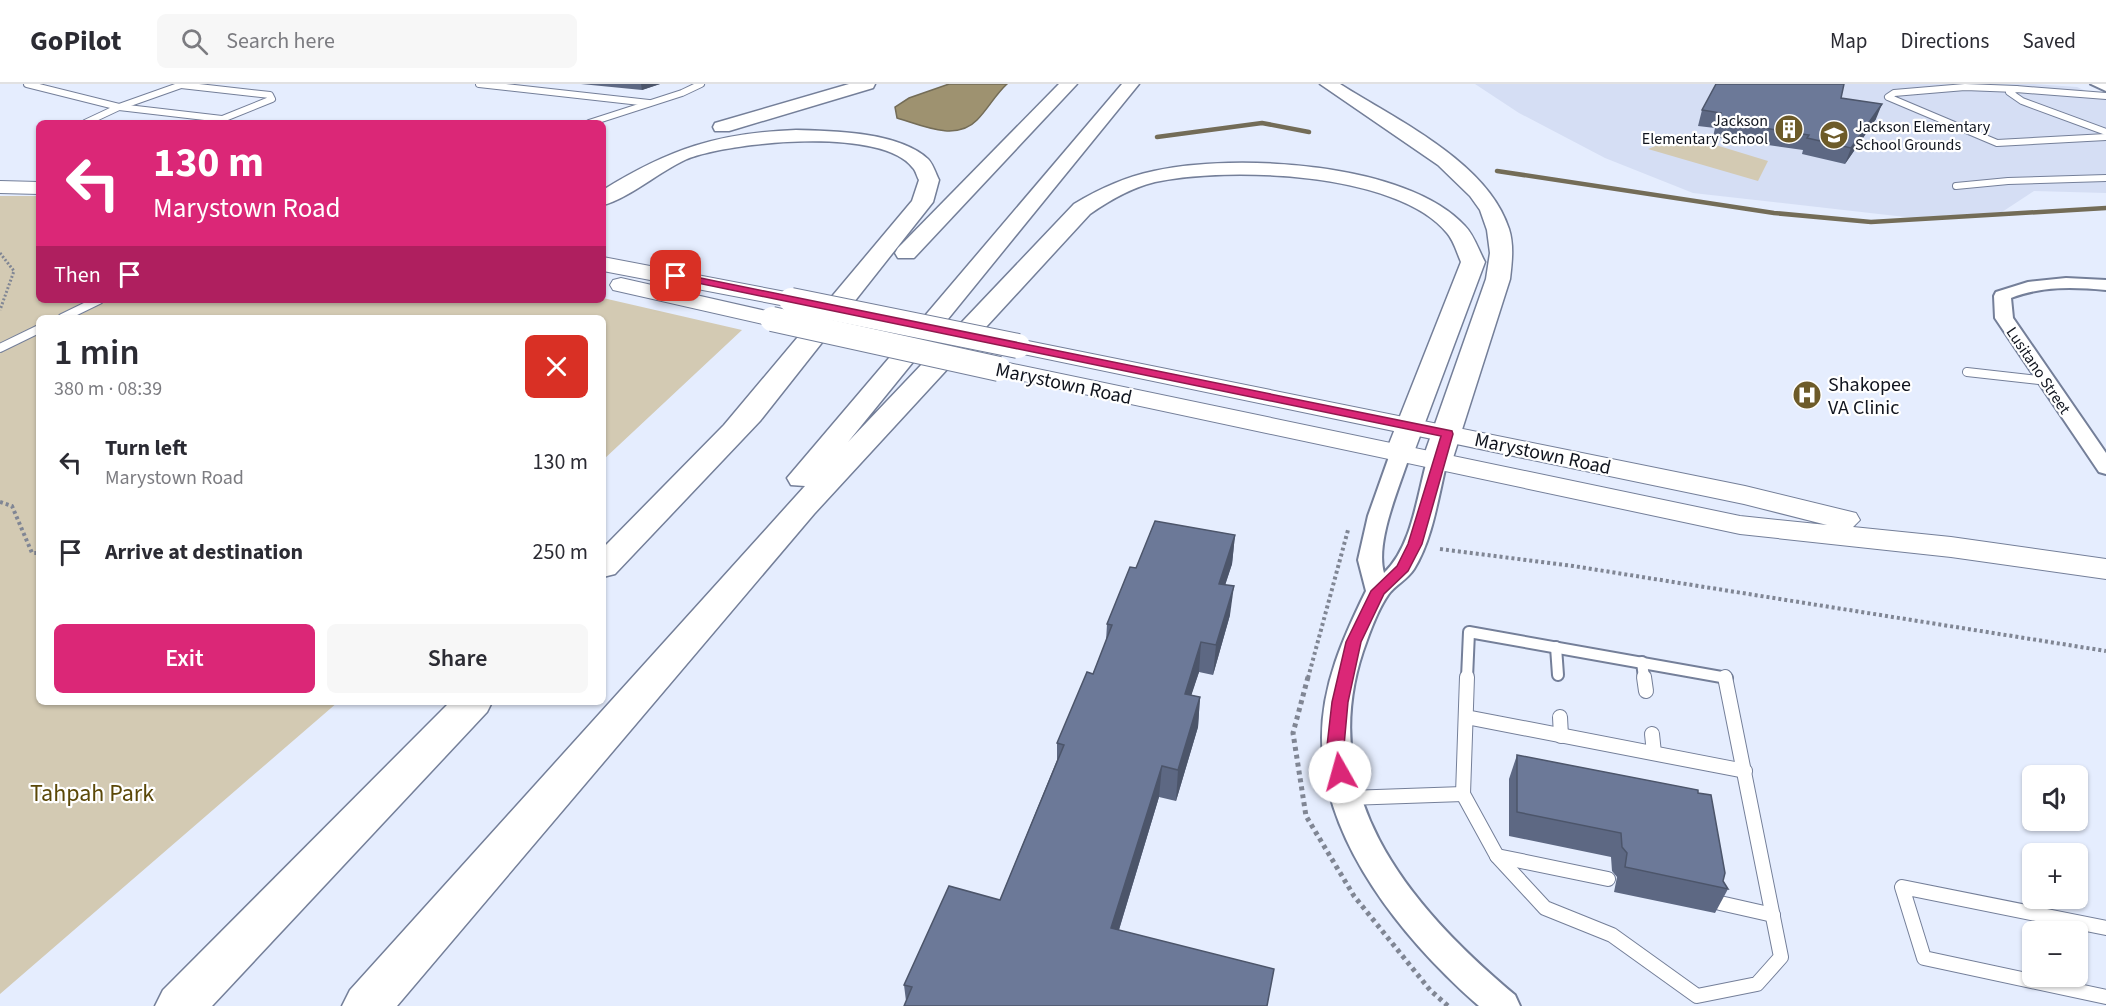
<!DOCTYPE html>
<meta charset="utf-8">
<style>
:root{--surface:#fff;--page:#f7f7f7;--text:#2b2b33;--muted:#7c7c81;--line:#e1e1e2;--accent:#db2777}
body{margin:0;font-family:"Source Sans 3",sans-serif;background:var(--page);color:var(--text);height:100vh;display:flex;flex-direction:column;font-size:22px;white-space:nowrap}
*{box-sizing:border-box;margin:0}
p{font-size:20px;color:var(--muted)}
.icon{flex:none;width:33px;height:33px;fill:none;stroke:currentColor;stroke-width:2;stroke-linecap:round;stroke-linejoin:round}
.map{position:relative;flex:1;overflow:hidden}
.details{position:absolute;left:36px;top:231px;width:570px;height:390px;display:flex;flex-direction:column;background:var(--surface);border-radius:9px;box-shadow:0 2px 4px #0004}
.details>*{flex:none}
.hud{position:absolute;left:36px;top:36px;width:570px;height:183px;border-radius:9px;box-shadow:0 2px 4px #0004;background:#db2777;color:#fff;overflow:hidden}
.controls{position:absolute;left:2022px;top:681px;display:grid;gap:12px}
.controls a{display:grid;place-items:center;width:66px;height:66px;border-radius:9px;background:var(--surface);box-shadow:0 2px 4px #0004;font-size:30px}
.pin{position:absolute;display:grid;place-items:center;width:51px;height:51px;color:#fff;margin:-26px;border-radius:12px;box-shadow:0 3px 9px #0006}
.me{position:absolute;width:66px;margin:-33px;rotate:353deg;stroke-linejoin:round;filter:drop-shadow(0 0 4px #0008)}
.turn{display:flex;align-items:center;gap:21px;height:126px;padding:0 18px;font-size:27px}
.turn .icon{width:78px;height:78px;stroke-width:2.5}
.turn b{display:block;font-size:42px;line-height:51px}
.then{display:flex;align-items:center;height:57px;padding:0 18px;background:#0003;gap:12px;font-size:22px}
.round{display:grid;place-items:center;flex:none;width:63px;height:63px;border-radius:9px;background:var(--page)}
.headline{display:flex;align-items:center;justify-content:space-between;height:102px;padding:0 18px}
h1{font-size:36px;font-weight:600;line-height:45px}
.button{display:flex;gap:12px;margin-top:auto;padding:12px 18px}
.button a{flex:1;height:69px;border-radius:9px;background:var(--accent);color:#fff;font-size:24px;font-weight:600;line-height:69px;text-align:center}
.button a+a{background:var(--page);color:var(--text)}
ul{padding:0;list-style:none}
li{display:flex;align-items:center;gap:18px;height:90px;padding:0 18px}
li div{flex:1}
li b{display:block;font-size:22px}
li em{font-style:normal}
header{display:flex;align-items:center;gap:36px;box-sizing:border-box;height:84px;padding:0 30px;background:var(--surface);border-bottom:2px solid var(--line)}
header strong{font-size:28px}
nav{display:flex;gap:33px;margin-inline-start:auto;font-size:21px}
.search{width:420px;height:54px;background:var(--page);display:flex;align-items:center;gap:15px;box-sizing:border-box;padding:0 21px;border-radius:9px;color:var(--muted);font-size:22px}
.map>svg:first-child{display:block}
.built{fill:#d5def4}
.green{fill:#d3cab3}
.water{fill:#9e9270;stroke:#736c57;stroke-width:1.5}
.lines{fill:none;stroke-linecap:round;stroke-linejoin:round}
.stream{stroke:#736c57;stroke-width:4.5}
.lane-far3-casing{stroke:#747f99;stroke-width:8}
.lane-far2-casing{stroke:#747f99;stroke-width:10}
.lane-far1-casing{stroke:#747f99;stroke-width:14}
.lane-casing{stroke:#747f99;stroke-width:16}
.street-casing{stroke:#747f99;stroke-width:4}
.secondary-casing{stroke:#747f99;stroke-width:2}
.highway-casing{stroke:#747f99;stroke-width:3}
.path-far2{stroke:#808694;stroke-width:3;stroke-dasharray:2 2;stroke-linecap:butt}
.path-far1{stroke:#808694;stroke-width:4;stroke-dasharray:3 3;stroke-linecap:butt}
.path{stroke:#808694;stroke-width:5;stroke-dasharray:4 4;stroke-linecap:butt}
.lane-far3{stroke:#fff;stroke-width:6}
.lane-far2{stroke:#fff;stroke-width:8}
.lane-far1{stroke:#fff;stroke-width:10}
.lane{stroke:#fff;stroke-width:14}
.street{fill:#fff;fill-rule:evenodd}
.secondary{fill:#fff;fill-rule:evenodd}
.highway{fill:#fff;fill-rule:evenodd}
.secondary-bridge-casing{stroke:#747f99;stroke-width:26;stroke-linecap:butt}
.secondary-bridge{stroke:#fff;stroke-width:24}
.wall{fill:#5d6883}
.shaded-wall{fill:#4c556a}
.building{fill:#6c7998;stroke:#4c556a;stroke-width:1.5}
.route{fill:#db2777;stroke:#8e194d;stroke-width:1.5}
.labels{text-anchor:middle;stroke-width:4.5;stroke-linejoin:round;paint-order:stroke}
.far-poi-label{font-size:16px;fill:#10141e;stroke:#fff;text-anchor:end}
.far-street-label{font-size:16px;fill:#10141e;stroke:#fff}
.street-label{font-size:20px;fill:#10141e;stroke:#fff}
.poi-label{font-size:20px;fill:#10141e;stroke:#fff;text-anchor:start}
.near-park-label{font-size:24px;fill:#5b4808;stroke:#fff}
</style>
<header>
<strong>GoPilot</strong>
<div class="search"><svg class="icon" aria-label="search" viewBox="0 0 24 24"><circle cx="10" cy="10" r="6"/><path d="M15 15l6 6"/></svg>Search here</div>
<nav><a>Map</a><a>Directions</a><a>Saved</a></nav>
</header>
<div class="map">
<svg width="2106" height="922" viewBox="0 0 2106 922">
<rect width="100%" height="100%" fill="#e5edfe"/>
<path class="built" d="M1475,0H2033L2077,3L2106,16V109L2034,107L2002,128L1914,134L1693,109L1605,74L1519,29Z"/>
<g class="green">
<path d="M1683,51L1768,77L1758,97L1648,65Z"/>
<path d="M0,112H39V216H603V214L742,246L603,376V234H39V618H338L0,910Z"/>
</g>
<path class="water" d="M949,0H1007C995,11 988,25 977,36C956,58 921,41 897,34L895,23L909,14Z"/>
<g class="lines">
<g class="stream">
<path d="M1157,53L1262,39L1309,48"/>
<path d="M1497,87L1774,129L1871,138L2106,124"/>
</g>
<g class="lane-far3-casing">
<g id="lane-far3">
<path d="M27,0L119,23L222,35"/>
<path d="M479,0L649,19"/>
<path d="M181,1L270,11L272,15L215,38"/>
<path d="M2016,5L1965,3L1894,9L1888,13L1997,59L2106,53"/>
<path d="M2106,12L2016,5L2009,8L2022,17L2106,48"/>
<path d="M85,39L119,23L184,0"/>
<path d="M589,39L682,9L701,0"/>
<path d="M1956,102L2008,97L2106,94"/>
</g>
</g>
<g class="lane-far2-casing">
<g id="lane-far2">
<path d="M62,234L99,216"/>
<path d="M0,264L39,245"/>
<path d="M1967,288L2047,297"/>
</g>
</g>
<g class="lane-far1-casing">
<g id="lane-far1">
<path d="M1556,563L1558,591"/>
<path d="M1642,578L1644,594"/>
<path d="M1467,594L1469,548L1727,594"/>
</g>
</g>
<g class="lane-casing">
<g id="lane">
<path d="M1644,593L1646,607"/>
<path d="M1466,633L1745,687"/>
<path d="M1560,633L1561,652"/>
<path d="M1652,650L1654,669"/>
<path d="M1463,710L1497,772L1545,824L1612,851L1697,912L1757,900L1781,873L1725,593"/>
<path d="M1463,710L1467,593"/>
<path d="M1348,714L1463,710"/>
<path d="M1497,772L1608,795"/>
<path d="M1720,819L1773,831"/>
<path d="M2106,844L1902,803L1924,874L2106,913"/>
</g>
</g>
<g class="street-casing">
<g id="street">
<path d="M2091,0H2106V7Z"/>
<path d="M2066,194L2106,196V206C2073,203 2042,202 2011,214L2013,234L2106,369V390L2099,388L1995,234L1994,212L1996,208L2028,198Z"/>
<path d="M1400,364L1407,366L1410,370C1400,402 1375,457 1384,489C1412,463 1417,412 1427,377L1430,373H1444L1447,377C1438,413 1433,454 1414,485C1407,496 1395,501 1388,511C1379,524 1372,542 1367,556C1310,706 1407,820 1515,911L1520,922H1479C1405,857 1322,758 1322,654C1322,601 1343,554 1366,507L1358,476L1368,432L1390,370L1393,366Z"/>
</g>
</g>
<g class="secondary-casing">
<g id="secondary">
<path d="M0,97L39,98V110L0,109Z"/>
<path d="M603,173L791,209L799,211L803,216L799,221L791,223L603,187Z"/>
<path d="M621,194L780,230L784,235L780,240L772,242L613,206L610,201L613,196Z"/>
<path d="M1018,255L1745,402L1856,429L1860,436L1853,443L1951,453L2106,475V495L1951,473L1740,450L990,290L986,285L990,280L999,277L1740,432L1827,441L1744,420L1009,267L1006,262L1009,257Z"/>
</g>
</g>
<g class="highway-casing">
<g id="highway">
<path d="M849,0H875L873,4L729,47H715L713,43L715,39Z"/>
<path d="M1059,0H1077L914,174H898L895,169L898,164Z"/>
<path d="M1122,0H1139L848,358L1074,120C1099,105 1125,93 1154,87C1234,69 1407,78 1465,142C1474,151 1479,167 1485,178L1411,376L1400,379L1389,376L1385,370L1461,178C1457,169 1454,157 1447,149C1398,88 1227,82 1155,98C1131,104 1110,116 1090,130L814,430L397,922H342L350,906L805,402L791,401L787,394Z"/>
<path d="M1320,0H1340C1395,35 1488,78 1509,145C1514,161 1512,178 1510,195L1452,377L1448,383L1437,386L1426,383L1422,377L1486,195L1490,169L1487,146L1480,126L1470,112L1438,81Z"/>
<path d="M796,46C834,47 899,48 928,75C933,80 936,90 939,96L933,118L760,337L615,490L603,493V464L724,341L912,117L919,96C917,93 916,87 913,84C882,42 730,58 687,75C660,87 628,115 603,121V106C670,65 717,49 796,46Z"/>
<path d="M450,618H492L487,628L212,922H155L163,906Z"/>
</g>
</g>
<path class="path-far2" d="M0,169L14,187L0,226"/>
<g class="path-far1">
<path d="M0,418L12,422L32,469H39"/>
<path d="M1440,465L1573,482L2106,567"/>
<path d="M1308,594L1348,446L1350,447"/>
</g>
<path class="path" d="M1308,593L1293,649L1306,732L1354,812L1430,906L1448,922"/>
<use href="#lane-far3" class="lane-far3"/>
<use href="#lane-far2" class="lane-far2"/>
<use href="#lane-far1" class="lane-far1"/>
<use href="#lane" class="lane"/>
<use href="#street" class="street"/>
<use href="#secondary" class="secondary"/>
<use href="#highway" class="highway"/>
<g class="secondary-bridge-casing">
<g id="secondary-bridge">
<path d="M791,216L1018,262"/>
<path d="M772,235L999,285"/>
</g>
</g>
<use href="#secondary-bridge" class="secondary-bridge"/>
</g>
<g class="wall">
<path d="M581,0H660L642,6Z"/>
<path d="M1841,14L1876,35L1845,80L1802,70L1803,66L1713,53L1715,44L1698,42L1702,26Z"/>
<path d="M1235,451L1232,480L1225,501L1230,531L1213,591L1199,588L1191,611L1200,613L1198,643L1176,717L1159,713L1119,846L906,917L904,901L1000,816L1057,676V659L1093,590L1106,557L1107,540L1136,484Z"/>
<path d="M1517,671L1723,797L1728,805L1715,829L1614,808L1617,793L1612,787L1611,773L1509,752V695Z"/>
</g>
<g class="shaded-wall">
<path d="M641,0H660L642,6Z"/>
<path d="M1882,20L1876,35L1845,80L1851,64Z"/>
<path d="M1235,451L1232,480L1216,529L1219,500Z"/>
<path d="M1234,502L1230,531L1213,591L1216,561Z"/>
<path d="M1201,558L1199,588L1182,640L1185,610Z"/>
<path d="M1200,613L1198,643L1176,717L1178,686Z"/>
<path d="M1162,682L1159,713L1110,875L1111,844Z"/>
</g>
<g class="building">
<path d="M1716,0H1844L1841,14L1882,20L1851,64L1807,54L1809,51L1718,37L1721,29L1702,26Z"/>
<path d="M1155,437L1235,451L1219,500L1234,502L1216,561L1201,558L1185,610L1200,613L1178,686L1162,682L1111,844L1274,885L1267,922H904L912,903L904,901L949,802L1000,816L1064,661L1057,659L1087,588L1093,590L1112,541L1107,540L1130,483L1136,484Z"/>
<path d="M1517,671L1698,706V709L1711,711L1725,789L1723,797L1728,805L1625,783L1627,769L1622,763L1621,749L1517,728Z"/>
</g>
<path class="route" d="M676,189L1452,347L1453,350L1422,460L1408,487L1384,510L1361,558L1348,618L1344,662L1348,688L1346,692H1334L1327,662L1332,618L1346,558L1371,507L1397,482L1408,460L1441,352L673,194V190Z"/>
<defs>
<g id="building-disc" transform="scale(1.5)"><circle r="9.5" fill="#6d5b29" stroke="#fff"/><path d="M-4-6H4V6H1V3H-1V6H-4ZM-2.5-4.3h1.7v1.8h-1.7ZM.8-4.3h1.7v1.8H.8ZM-2.5-1h1.7V.8h-1.7ZM.8-1h1.7V.8H.8Z" fill="#fff"/></g>
<g id="school-disc" transform="scale(1.5)"><circle r="9.5" fill="#6d5b29" stroke="#fff"/><path d="M0-5L7-2L0 1L-7-2ZM-4 1L0 2.5L4 1V4Q0 6-4 4Z" fill="#fff"/></g>
<g id="hospital-disc" transform="scale(1.5)"><circle r="9.5" fill="#6d5b29" stroke="#fff"/><path d="M-5-5h3v3.5h4V-5h3V5h-3V1.5h-4V5h-3Z" fill="#fff"/></g>
</defs>
<g fill-rule="evenodd">
<use href="#building-disc" x="1789" y="45"/>
<use href="#school-disc" x="1834" y="51"/>
<use href="#hospital-disc" x="1807" y="311"/>
</g>
<g class="labels">
<g class="far-poi-label">
<text x="1768" y="42">Jackson<tspan x="1768" dy="18">Elementary School</tspan></text>
<text x="1855" y="48" text-anchor="start">Jackson Elementary<tspan x="1855" dy="18">School Grounds</tspan></text>
</g>
<g class="far-street-label">
<text transform="translate(2039 286) rotate(56)" y="6">Lusitano Street</text>
</g>
<g class="street-label">
<text transform="translate(1064 299) rotate(12)" y="7">Marystown Road</text>
<text transform="translate(1543 369) rotate(12)" y="7">Marystown Road</text>
</g>
<g class="poi-label">
<text x="1828" y="307">Shakopee<tspan x="1828" dy="23">VA Clinic</tspan></text>
</g>
<g class="near-park-label">
<text x="92" y="717">Tahpah Park</text>
</g>
</g>
</svg>
<div class="controls">
<a><svg class="icon" aria-label="sound" viewBox="0 0 24 24"><path d="M4 9h4l5-4v14l-5-4H4zM17 9q2 3 0 6"/></svg></a>
<a>+</a>
<a>−</a>
</div>
<div class="pin" style="left:676px;top:192px;background:#d93025"><svg class="icon" aria-label="arrive" viewBox="0 0 24 24"><path d="M6 21V4h12l-3 4 3 4H6"/></svg></div>
<svg class="me" style="left:1340px;top:688px" viewBox="-20 -20 40 40"><circle r="19" fill="#fff"/><path d="M0-13L10 11 0 6-10 11z" fill="#db2777"/></svg>
<div class="hud">
<div class="turn"><svg class="icon" aria-label="left" viewBox="0 0 24 24"><path d="M17 20v-9H6M10 6l-5 5 5 5"/></svg><div><b>130 m</b>Marystown Road</div></div>
<div class="then">Then<svg class="icon" aria-label="arrive" viewBox="0 0 24 24"><path d="M6 21V4h12l-3 4 3 4H6"/></svg></div>
</div>
<section class="details">
<div class="headline"><div><h1>1 min</h1><p>380 m · 08:39</p></div><a class="round" style="background:#d93025;color:#fff"><svg class="icon" aria-label="close" viewBox="0 0 24 24"><path d="M6 6l12 12M18 6L6 18"/></svg></a></div>
<ul>
<li><svg class="icon" aria-label="left" viewBox="0 0 24 24"><path d="M17 20v-9H6M10 6l-5 5 5 5"/></svg><div><b>Turn left</b><p>Marystown Road</p></div><em>130 m</em></li>
<li><svg class="icon" aria-label="arrive" viewBox="0 0 24 24"><path d="M6 21V4h12l-3 4 3 4H6"/></svg><div><b>Arrive at destination</b></div><em>250 m</em></li>
</ul>
<div class="button"><a>Exit</a><a>Share</a></div>
</section>
</div>
